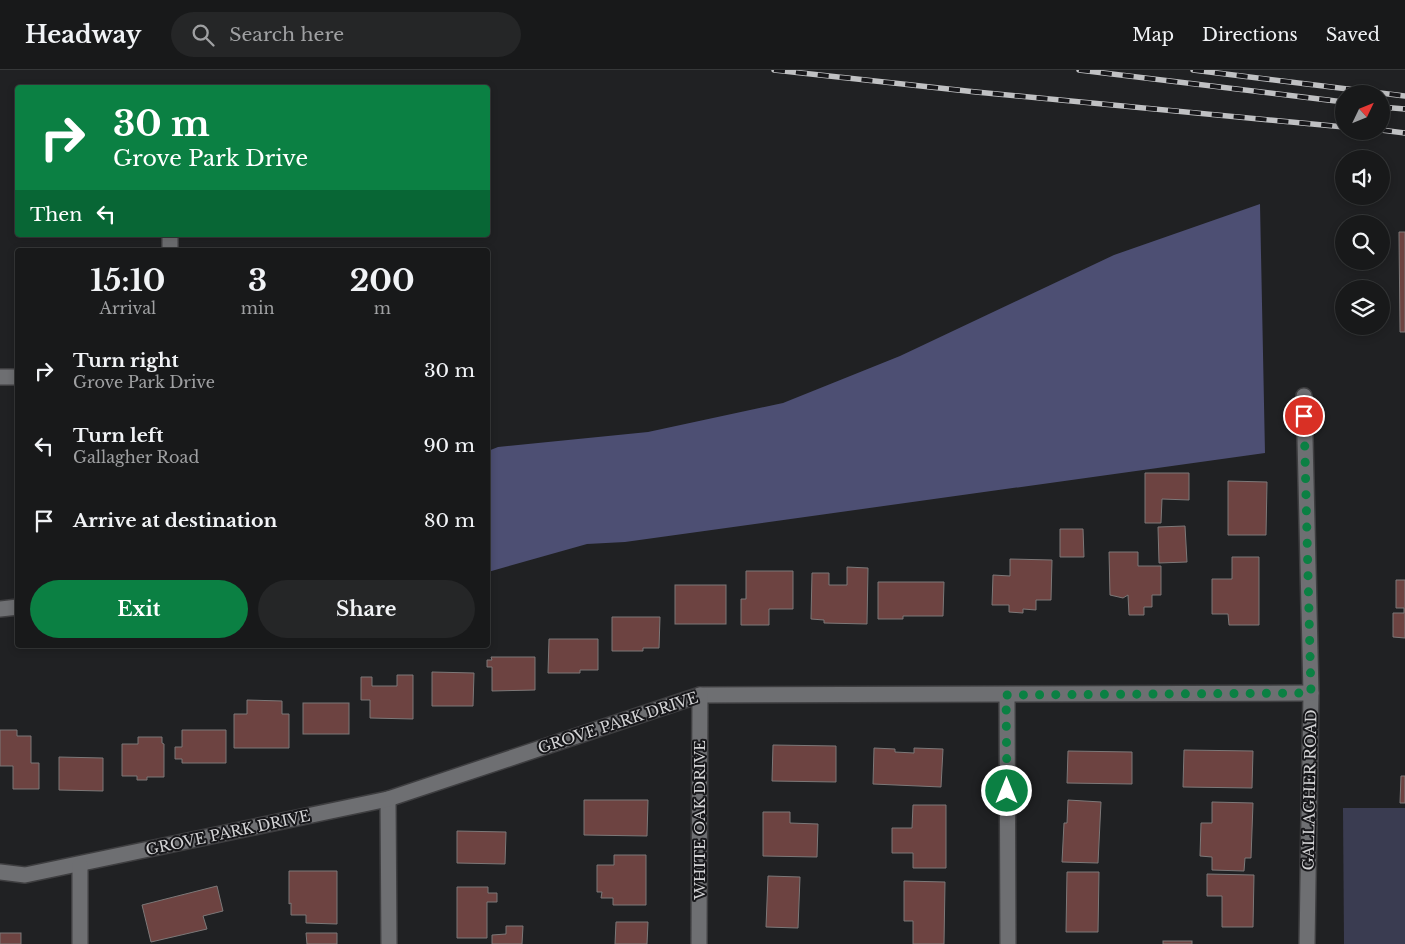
<!DOCTYPE html>
<style>
:root{--surface:#18191a;--page:#252627;--text:#f1f3f6;--muted:#9fa0a2;--line:#363839;--accent:#0b8043}
body{margin:0;font-family:"Libre Baskerville",serif;background:var(--page);color:var(--text);height:100vh;display:flex;flex-direction:column;font-size:19px;white-space:nowrap}
*{box-sizing:border-box;margin:0}
p{font-size:16px;color:var(--muted)}
.icon{flex:none;width:28px;height:28px;fill:none;stroke:currentColor;stroke-width:2;stroke-linecap:round;stroke-linejoin:round}
.map{position:relative;flex:1;overflow:hidden}
.panel{position:absolute;left:15px;top:178px;width:475px;height:400px;display:flex;flex-direction:column;background:var(--surface);border-radius:5px;box-shadow:0 2px 8px #0003,0 0 0 1px var(--line)}
.panel>*{flex:none}
.banner{position:absolute;left:15px;top:15px;width:475px;height:152px;border-radius:5px;box-shadow:0 2px 8px #0003,0 0 0 1px var(--line);background:#0b8043;color:#fff;overflow:hidden}
.needle{width:32px;rotate:47deg}
.fabs{position:absolute;left:1335px;top:15px;display:grid;gap:10px}
.fabs a{display:grid;place-items:center;width:55px;height:55px;border-radius:50%;background:var(--surface);box-shadow:0 2px 8px #0003,0 0 0 1px var(--line);font-size:25px}
.pin{position:absolute;display:grid;place-items:center;width:42px;height:42px;color:#fff;margin:-21px;border:2px solid #fff;border-radius:50%;box-shadow:0 1px 5px #0007}
.me{position:absolute;width:55px;margin:-28px;rotate:0deg;stroke-linejoin:round;filter:drop-shadow(0 0 4px #0008)}
.turn{display:flex;align-items:center;gap:18px;height:105px;padding:0 15px;font-size:22px}
.turn .icon{width:65px;height:65px;stroke-width:2.5}
.turn b{display:block;font-size:35px;line-height:42px}
.then{display:flex;align-items:center;height:48px;padding:0 15px;background:#0003;gap:10px;font-size:19px}
.eta{display:flex;justify-content:space-evenly;align-items:center;height:85px;text-align:center}
.eta b{font-size:30px;font-weight:700;line-height:35px}
.button{display:flex;gap:10px;margin-top:auto;padding:10px 15px}
.button a{flex:1;height:58px;border-radius:30px;background:var(--accent);color:#fff;font-size:20px;font-weight:700;line-height:58px;text-align:center}
.button a+a{background:var(--page);color:var(--text)}
ul{padding:0;list-style:none}
li{display:flex;align-items:center;gap:15px;height:75px;padding:0 15px}
li div{flex:1}
li b{display:block;font-size:19px}
li em{font-style:normal}
header{display:flex;align-items:center;gap:30px;box-sizing:border-box;height:70px;padding:0 25px;background:var(--surface);border-bottom:1px solid var(--line)}
header strong{font-size:24px}
nav{display:flex;gap:28px;margin-inline-start:auto;font-size:18px}
.search{width:350px;height:45px;background:var(--page);display:flex;align-items:center;gap:12px;box-sizing:border-box;padding:0 18px;border-radius:28px;color:var(--muted);font-size:19px}
.map>svg:first-child{display:block}
.green{fill:#3a3c51}
.forest{fill:#4d4f73}
.building{fill:#6d4341;stroke:#7c7878}
.lines{fill:none;stroke-linecap:round;stroke-linejoin:round}
.minor-casing{stroke:#3e3e40;stroke-width:18}
.minor{stroke:#6e6f72;stroke-width:15}
.rail-casing{stroke:#c0c1c3;stroke-width:5.5}
.rail{stroke:#17171a;stroke-width:4;stroke-dasharray:11;stroke-linecap:butt}
.route{stroke:#0b8043;stroke-width:9;stroke-dasharray:0 16.2}
.labels{text-anchor:middle;stroke-width:4;stroke-linejoin:round;paint-order:stroke}
.street-label{font-size:15px;fill:#d3d3d5;stroke:#17171a}
</style>
<header>
<strong>Headway</strong>
<div class="search"><svg class="icon" aria-label="search" viewBox="0 0 24 24"><circle cx="10" cy="10" r="6"/><path d="M15 15l6 6"/></svg>Search here</div>
<nav><a>Map</a><a>Directions</a><a>Saved</a></nav>
</header>
<div class="map">
<svg width="1405" height="874" viewBox="0 0 1405 874">
<rect width="100%" height="100%" fill="#202123"/>
<path class="green" d="M1343,738H1405V874H1344Z"/>
<path class="forest" d="M1260,134L1265,383L625,472L587,474L488,502V381L498,377L648,362L783,333L900,286L1114,185Z"/>
<g class="building">
<path d="M1399,162H1405V262H1400Z"/>
<path d="M1145,403H1189V430L1162,429L1161,453H1145Z"/>
<path d="M1228,411L1267,412L1266,465H1228Z"/>
<path d="M1185,456L1187,492L1159,493L1158,457Z"/>
<path d="M1060,459H1083L1084,487H1060Z"/>
<path d="M1109,482H1138V496H1161V525H1152V537H1144V545H1129L1128,525L1123,528L1110,525Z"/>
<path d="M1232,487H1259V555H1229L1228,544H1212V509H1232Z"/>
<path d="M1010,489L1052,490L1051,530H1036V540L1023,539V543L1009,542V535H992L993,505L1010,506Z"/>
<path d="M847,497L868,498L867,554L824,553V550L811,549L812,503H829V515H847Z"/>
<path d="M746,501H793V539H769V555H741V529H746Z"/>
<path d="M1396,510H1405V568L1393,567V543H1404V538H1396Z"/>
<path d="M878,512H944L943,546H903V549H878Z"/>
<rect x="675" y="515" width="51" height="39"/>
<path d="M612,547H660L659,578H643V581H612Z"/>
<path d="M549,569H598V600H580V603H548Z"/>
<path d="M491,587H535V620L492,621V597H487V590H492Z"/>
<path d="M432,602L474,603L473,636H432Z"/>
<path d="M397,605H413V649L370,648V630H361V607H372V616H397Z"/>
<path d="M247,630L282,631V644H289V678H234V644H247Z"/>
<rect x="303" y="633" width="46" height="31"/>
<path d="M0,660H17V666H31V693H39V719H13V696H0Z"/>
<path d="M182,660H226V693H182V689H175V677H182Z"/>
<path d="M138,667H162V673L164,674V707H147V710H137V706H122V674H138Z"/>
<path d="M773,675L836,676V712L772,711Z"/>
<path d="M874,678L895,679V682L914,683V678L943,679L941,717L873,714Z"/>
<path d="M1184,680L1253,681L1252,718L1183,717Z"/>
<path d="M1068,681L1132,682V714L1067,713Z"/>
<path d="M59,687L103,688V721L59,720Z"/>
<path d="M1401,706H1405V733H1400Z"/>
<path d="M584,730H648L647,766L584,765Z"/>
<path d="M1068,730L1101,732L1098,793L1062,792L1064,753H1067Z"/>
<path d="M1212,732L1253,733L1251,788H1245L1244,801L1212,800V787L1200,786L1201,753H1212Z"/>
<path d="M913,735H946V798H913V783H892V758H912Z"/>
<path d="M763,742H790V753L818,754L817,787L763,786Z"/>
<path d="M457,761L506,762L505,794L457,793Z"/>
<path d="M614,785H646V835H613V828H601L602,822H597V795H614Z"/>
<path d="M289,801H337V854L306,853V845H291V833L289,834Z"/>
<path d="M1067,802H1099L1098,862H1066Z"/>
<path d="M1207,804L1254,805L1253,857H1222V826H1207Z"/>
<path d="M768,806L800,807L798,858L766,857Z"/>
<path d="M904,811L945,812L944,874H913V851H904Z"/>
<path d="M217,816L223,841L203,846L207,859L151,872L142,835Z"/>
<path d="M457,817H488V823H497V832H487V868H457Z"/>
<path d="M616,852H648L647,874H615Z"/>
<path d="M506,856H523L522,874H492V865L506,864Z"/>
<rect x="0" y="863" width="21" height="11"/>
<path d="M306,863H337V874H307Z"/>
<rect x="1163" y="871" width="29" height="3"/>
</g>
<g class="lines">
<g class="minor-casing">
<g id="minor">
<path d="M170,165V180"/>
<path d="M0,307H18"/>
<path d="M1304,326L1311,623L1307,874"/>
<path d="M0,539L18,537"/>
<path d="M1007,625L1008,874"/>
<path d="M388,729L389,874"/>
<path d="M0,802L25,805L388,729L700,625L1311,623"/>
<path d="M80,874V795"/>
<path d="M699,874L700,625"/>
</g>
</g>
<use href="#minor" class="minor"/>
<g class="rail-casing">
<g id="rail">
<path d="M774,0L976,22L1344,57"/>
<path d="M1079,0L1344,32"/>
<path d="M1193,0L1405,26"/>
<path d="M1381,37L1405,39"/>
<path d="M1381,60L1405,63"/>
</g>
</g>
<use href="#rail" class="rail"/>
</g>
<g class="lines">
<path class="route" d="M1007,721L1006,625L1311,623L1304,346"/>
</g>
<g class="labels">
<g class="street-label">
<text transform="translate(618 653) rotate(-18)" y="5">GROVE PARK DRIVE</text>
<text transform="translate(1310 720) rotate(-89)" y="5">GALLAGHER ROAD</text>
<text transform="translate(700 750) rotate(-90)" y="5">WHITE OAK DRIVE</text>
<text transform="translate(228 763) rotate(-12)" y="5">GROVE PARK DRIVE</text>
</g>
</g>
</svg>
<div class="fabs">
<a><svg class="needle" viewBox="-14 -14 28 28"><path d="M0-13l5 13h-10z" fill="#e53935"/><path d="M0 13l5-13h-10z" fill="#9fa0a2"/></svg></a>
<a><svg class="icon" aria-label="sound" viewBox="0 0 24 24"><path d="M4 9h4l5-4v14l-5-4H4zM17 9q2 3 0 6"/></svg></a>
<a><svg class="icon" aria-label="search" viewBox="0 0 24 24"><circle cx="10" cy="10" r="6"/><path d="M15 15l6 6"/></svg></a>
<a><svg class="icon" aria-label="layers" viewBox="0 0 24 24"><path d="M12 4l9 5-9 5-9-5zM3 14l9 5 9-5"/></svg></a>
</div>
<div class="pin" style="left:1304px;top:346px;background:#d93025"><svg class="icon" aria-label="arrive" viewBox="0 0 24 24"><path d="M6 21V4h12l-3 4 3 4H6"/></svg></div>
<svg class="me" style="left:1007px;top:721px" viewBox="-20 -20 40 40"><circle r="17" fill="#0b8043" stroke="#fff" stroke-width="3"/><path d="M0-11L8 9 0 5-8 9z" fill="#fff"/></svg>
<div class="banner">
<div class="turn"><svg class="icon" aria-label="right" viewBox="0 0 24 24"><path d="M7 20v-9h11M14 6l5 5-5 5"/></svg><div><b>30 m</b>Grove Park Drive</div></div>
<div class="then">Then<svg class="icon" aria-label="left" viewBox="0 0 24 24"><path d="M17 20v-9H6M10 6l-5 5 5 5"/></svg></div>
</div>
<section class="panel">
<div class="eta">
<div><b>15:10</b><p>Arrival</p></div>
<div><b>3</b><p>min</p></div>
<div><b>200</b><p>m</p></div>
</div>
<ul>
<li><svg class="icon" aria-label="right" viewBox="0 0 24 24"><path d="M7 20v-9h11M14 6l5 5-5 5"/></svg><div><b>Turn right</b><p>Grove Park Drive</p></div><em>30 m</em></li>
<li><svg class="icon" aria-label="left" viewBox="0 0 24 24"><path d="M17 20v-9H6M10 6l-5 5 5 5"/></svg><div><b>Turn left</b><p>Gallagher Road</p></div><em>90 m</em></li>
<li><svg class="icon" aria-label="arrive" viewBox="0 0 24 24"><path d="M6 21V4h12l-3 4 3 4H6"/></svg><div><b>Arrive at destination</b></div><em>80 m</em></li>
</ul>
<div class="button"><a>Exit</a><a>Share</a></div>
</section>
</div>
